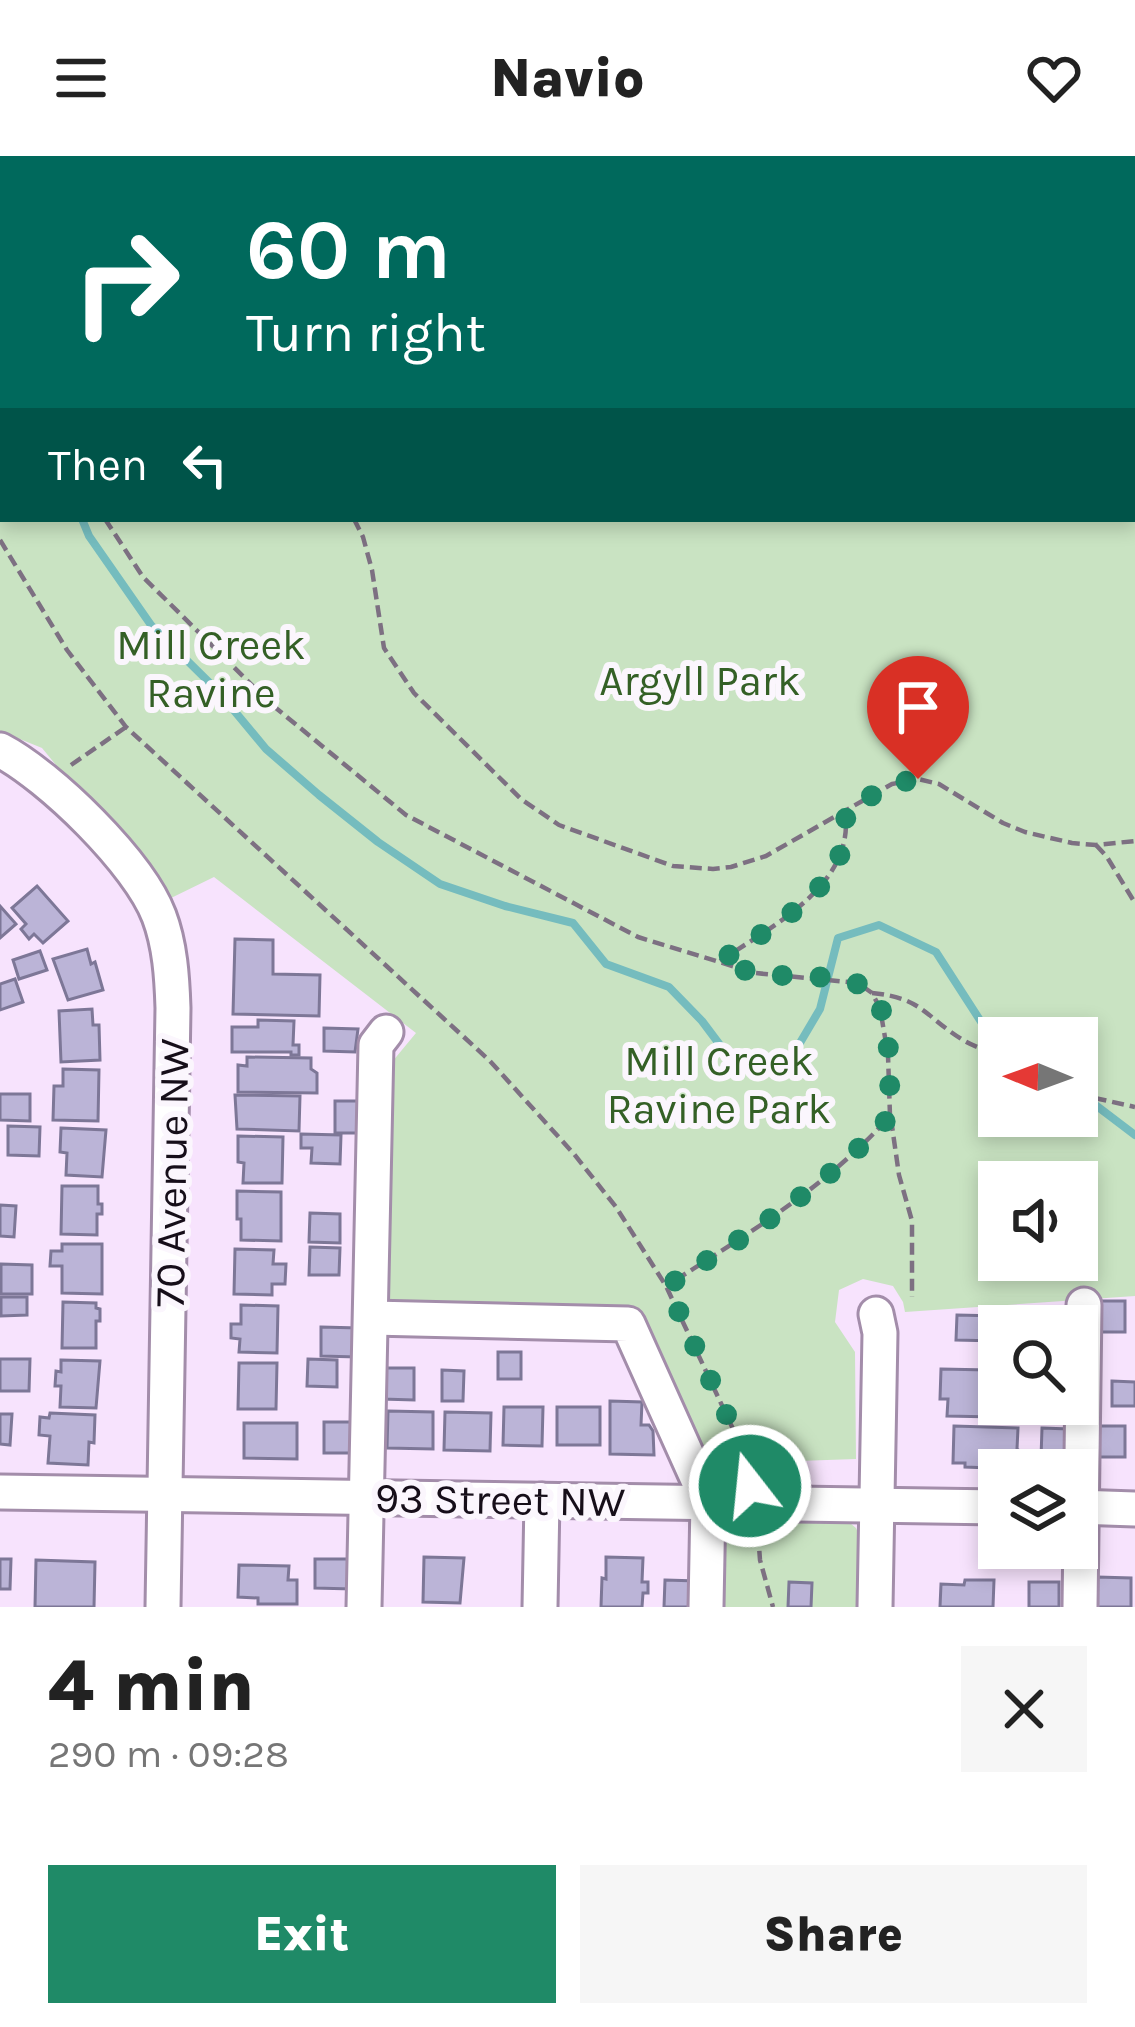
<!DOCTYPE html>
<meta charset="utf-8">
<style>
:root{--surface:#fff;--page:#f6f6f6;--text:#222;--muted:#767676;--accent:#1f8a67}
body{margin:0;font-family:Karla,sans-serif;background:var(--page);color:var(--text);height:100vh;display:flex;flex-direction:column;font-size:45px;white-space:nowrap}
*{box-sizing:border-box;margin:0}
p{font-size:39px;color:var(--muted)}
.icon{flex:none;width:66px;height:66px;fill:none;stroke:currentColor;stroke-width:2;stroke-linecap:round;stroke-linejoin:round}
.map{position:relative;height:1451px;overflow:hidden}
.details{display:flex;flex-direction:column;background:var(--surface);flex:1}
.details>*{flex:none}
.guide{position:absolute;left:0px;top:0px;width:1137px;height:366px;box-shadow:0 6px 18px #0003;background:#00695c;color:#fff;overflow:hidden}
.needle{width:78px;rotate:271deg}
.controls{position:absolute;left:978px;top:861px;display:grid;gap:24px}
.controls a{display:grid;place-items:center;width:120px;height:120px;border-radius:0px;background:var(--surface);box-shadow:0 6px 18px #0003;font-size:60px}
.pin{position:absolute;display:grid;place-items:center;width:102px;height:102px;color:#fff;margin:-123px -51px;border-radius:50% 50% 50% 0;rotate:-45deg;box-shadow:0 0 12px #0007}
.pin .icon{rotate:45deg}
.me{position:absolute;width:132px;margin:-66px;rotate:344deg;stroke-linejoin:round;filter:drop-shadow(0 0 9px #0008)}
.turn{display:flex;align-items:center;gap:42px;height:252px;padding:0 48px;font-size:54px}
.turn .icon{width:156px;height:156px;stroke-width:2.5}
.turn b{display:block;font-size:84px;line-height:102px}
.then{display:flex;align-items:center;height:114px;padding:0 48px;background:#0003;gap:24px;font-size:45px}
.round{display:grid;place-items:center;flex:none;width:126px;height:126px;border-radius:0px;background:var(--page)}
.headline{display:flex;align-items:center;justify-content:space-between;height:204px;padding:0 48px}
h1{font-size:72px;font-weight:800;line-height:90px}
.button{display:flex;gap:24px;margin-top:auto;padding:24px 48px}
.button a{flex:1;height:138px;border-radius:0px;background:var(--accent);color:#fff;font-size:48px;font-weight:800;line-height:138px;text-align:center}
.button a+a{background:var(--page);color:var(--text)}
header{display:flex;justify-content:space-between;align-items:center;height:156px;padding:0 48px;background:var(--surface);font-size:54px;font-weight:800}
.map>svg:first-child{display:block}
.green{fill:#c9e3c2;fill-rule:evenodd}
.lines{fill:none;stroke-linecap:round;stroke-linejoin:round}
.stream{stroke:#75bcbe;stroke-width:8}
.building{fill:#bbb4d7;stroke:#7d7797;stroke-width:3}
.minor-casing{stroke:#a38daa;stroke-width:39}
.path{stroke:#7d7082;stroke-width:4.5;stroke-dasharray:12 6;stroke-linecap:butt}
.minor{stroke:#fff;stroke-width:33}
.route{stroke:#1f8a67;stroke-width:21;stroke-dasharray:0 37.8}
.labels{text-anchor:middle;stroke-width:12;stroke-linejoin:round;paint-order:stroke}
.park-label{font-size:42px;fill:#346026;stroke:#fbf6fd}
.street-label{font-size:42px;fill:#160e19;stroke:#fbf6fd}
</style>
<header><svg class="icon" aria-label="menu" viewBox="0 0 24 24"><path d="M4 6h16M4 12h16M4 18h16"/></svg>Navio<svg class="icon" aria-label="heart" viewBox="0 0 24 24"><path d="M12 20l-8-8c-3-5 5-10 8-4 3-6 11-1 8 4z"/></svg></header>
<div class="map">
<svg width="1135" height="1451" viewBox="0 0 1135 1451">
<rect width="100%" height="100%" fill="#f7e3fd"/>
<g class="green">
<path d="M0,0H1135V1140L905,1156L903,1146L893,1130L863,1123L839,1134L835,1166L855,1196L856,1303L706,1308L639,1153L390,1148L387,912L416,877L214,721L167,744L42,592L0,575ZM3,3H1134V363H3ZM999,882H1077V960H999ZM999,1026H1077V1104H999Z"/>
<path d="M725,1365L850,1367L856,1372L859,1379V1451H718L719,1374Z"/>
</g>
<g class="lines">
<g class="stream">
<path d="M0,187L3,192"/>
<path d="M82,363L89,380L151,469L217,534L266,593L319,639L378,686L440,728L505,750L573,767L606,808L669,831L702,865L735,909L781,919L820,853L838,782L879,769L936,796L987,875L999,883"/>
<path d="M1077,935L1135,979"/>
</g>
</g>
<g class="building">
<path d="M37,730L68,765L43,787L34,778L29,783L21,773L26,768L12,752Z"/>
<path d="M0,750L16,768L0,782Z"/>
<path d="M235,783L273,784V818L320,819L319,860L233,858Z"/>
<path d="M87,793L91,808L95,806L103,834L68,844L53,803Z"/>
<path d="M40,795L47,814L19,823L13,804Z"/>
<path d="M15,823L23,846L0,854V828Z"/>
<path d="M92,853L93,869H99L100,904L61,906L59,855Z"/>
<path d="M258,864L294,865L293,889H299V899H291V896H232V871H258Z"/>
<path d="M324,872L358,873L355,896L324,895Z"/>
<path d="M247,901L311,902V913L317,917V937L238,936V909L247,910Z"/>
<path d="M63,913L99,914L98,965L53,964L54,930H63Z"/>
<path d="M0,938H30V965L0,964Z"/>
<path d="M235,939L300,940L299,975L237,973Z"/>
<rect x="335" y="945" width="30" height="32"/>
<path d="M8,970L40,971L39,1000L8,999Z"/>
<path d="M61,972L106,974L102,1021L66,1019L67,997L60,996Z"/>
<path d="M301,978L341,979L340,1008L311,1007L312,992H301Z"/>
<path d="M238,980L283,981L282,1027H243L244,1007L238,1006Z"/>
<path d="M62,1030H98V1048H102V1058H97V1079L61,1078Z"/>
<path d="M237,1035L281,1036V1085L241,1084V1063H237Z"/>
<path d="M0,1049L16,1050L14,1081L0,1080Z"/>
<path d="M310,1057L340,1058V1087L309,1086Z"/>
<path d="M62,1088H102V1138L62,1137V1110H50L51,1095H62Z"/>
<path d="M310,1091L340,1092L339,1119H309Z"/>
<path d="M235,1093L274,1094L273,1108H286L285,1128H272V1139L234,1138Z"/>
<path d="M1,1108L32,1109V1138H1Z"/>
<path d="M1,1141H27V1159L1,1160Z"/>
<path d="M1099,1145H1125V1176H1098Z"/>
<path d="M63,1146L96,1147V1152L100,1153V1165H96V1192H62Z"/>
<path d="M241,1149L278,1150L277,1197L239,1196L240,1183L231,1182V1168H241Z"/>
<path d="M957,1159L997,1160V1185L956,1184Z"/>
<path d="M321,1171L358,1172L357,1201L321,1200Z"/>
<rect x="498" y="1196" width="23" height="27"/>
<path d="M0,1203H30L29,1235H0Z"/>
<path d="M308,1203L337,1204V1231L307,1230Z"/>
<path d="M61,1204L100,1205L96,1252L60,1251L61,1230H55L56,1215L61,1216Z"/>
<path d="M239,1207H277L276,1253H238Z"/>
<path d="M383,1212H414V1244L382,1243Z"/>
<path d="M941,1213L988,1214V1239H994V1261L947,1260L948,1243H940Z"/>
<path d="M442,1214L464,1215L463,1245H442Z"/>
<path d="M1112,1225L1135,1226V1250H1112Z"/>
<path d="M610,1245L642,1246L641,1269H649L653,1275L654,1299L610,1298Z"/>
<path d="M504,1251H543L542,1290L503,1289Z"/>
<rect x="557" y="1251" width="43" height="38"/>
<path d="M388,1255L433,1256V1293L387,1292Z"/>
<path d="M445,1256L491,1257L490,1295L444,1294Z"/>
<path d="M50,1257L95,1259L94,1287L89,1286L88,1309L48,1307L50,1280L39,1279L40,1261L49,1262Z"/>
<path d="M0,1258H12L10,1289L0,1288Z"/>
<rect x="324" y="1266" width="32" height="31"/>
<path d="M244,1267H297V1303L244,1302Z"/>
<path d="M954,1270L1018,1272L1017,1293L1022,1297V1305L1017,1313L965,1311V1307H953Z"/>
<path d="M1097,1270H1125V1301H1096Z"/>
<path d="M1042,1272L1069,1273V1303L1041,1302Z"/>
<path d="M424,1401L464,1402L460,1447L423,1446Z"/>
<path d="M606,1401L643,1402L642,1426H648V1437H643L642,1451H601L602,1422L606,1423Z"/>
<path d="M0,1403H11L10,1433H0Z"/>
<path d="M315,1403H352V1433L315,1432Z"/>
<path d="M36,1404L95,1406L94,1451H35Z"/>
<path d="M239,1409L289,1410L288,1424H297V1448H258V1442L238,1441Z"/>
<path d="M1097,1421L1131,1422V1451H1096Z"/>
<path d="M665,1424L697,1425L696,1451H664Z"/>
<path d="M965,1424H994L993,1451H940L941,1428L964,1429Z"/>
<path d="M789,1426L812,1427L811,1451H788Z"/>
<rect x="1029" y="1426" width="30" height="25"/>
</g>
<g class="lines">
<g class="minor-casing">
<g id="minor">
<path d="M0,594C50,620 139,707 159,760C170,789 172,821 173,852L163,1451"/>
<path d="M372,1162L628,1168L708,1346L706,1451"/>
<path d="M0,1336L999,1351"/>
<path d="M1077,1351L1135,1353"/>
<path d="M364,1451L376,889L386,876"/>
<path d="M540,1451L542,1344"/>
<path d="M875,1451L880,1177L876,1158"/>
<path d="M1080,1451L1084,1149"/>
</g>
</g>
<g class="path">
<path d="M15,0L17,3"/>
<path d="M151,3V0"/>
<path d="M105,363L143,421L271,548L406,659L638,781L755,817L858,827L872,837L880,852L888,899L890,960C828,1030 745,1080 666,1130"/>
<path d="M354,363L363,381L372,414L384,492L414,537L521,643L559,669L673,710L713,713L731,711L766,700L892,628L918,623L939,628L1003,667L1025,676L1072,687L1096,689L1135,685"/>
<path d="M0,384L67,494L126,571L490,905L574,998L616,1051L666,1130L741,1290L747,1319"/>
<path d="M71,609L126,571"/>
<path d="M1096,689L1107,701L1135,747"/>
<path d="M720,805C772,770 856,729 845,655"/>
<path d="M872,837C923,842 924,860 963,884C974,891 987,894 999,899"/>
<path d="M1077,938L1135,951"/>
<path d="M891,963L899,1019L912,1065V1141"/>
<path d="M758,1377L760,1404L773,1451"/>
</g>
<use href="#minor" class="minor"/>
</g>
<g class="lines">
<path class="route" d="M750,1330L741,1290L667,1130C745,1080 828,1030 890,960C889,928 893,866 874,839C855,814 785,823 756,817C744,815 731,809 720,805C772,770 856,729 845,655L892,628L918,623"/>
</g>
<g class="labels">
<g class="park-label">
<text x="211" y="503">Mill Creek<tspan x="211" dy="48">Ravine</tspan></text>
<text x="700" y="539">Argyll Park</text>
<text x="719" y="919">Mill Creek<tspan x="719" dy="48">Ravine Park</tspan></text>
</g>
<g class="street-label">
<text transform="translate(171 1017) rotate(-89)" y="15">70 Avenue NW</text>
<text transform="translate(500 1343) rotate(1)" y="15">93 Street NW</text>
</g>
</g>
</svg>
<div class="controls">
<a><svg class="needle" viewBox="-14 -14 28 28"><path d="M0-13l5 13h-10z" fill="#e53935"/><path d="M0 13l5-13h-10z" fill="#767676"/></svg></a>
<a><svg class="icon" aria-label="sound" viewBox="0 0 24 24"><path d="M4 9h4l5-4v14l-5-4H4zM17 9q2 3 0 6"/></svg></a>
<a><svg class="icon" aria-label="search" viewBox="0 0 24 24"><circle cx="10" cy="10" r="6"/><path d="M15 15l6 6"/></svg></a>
<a><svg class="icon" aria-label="layers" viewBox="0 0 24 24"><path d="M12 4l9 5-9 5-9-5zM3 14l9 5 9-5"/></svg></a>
</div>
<div class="pin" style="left:918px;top:623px;background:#d93025"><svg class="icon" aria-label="arrive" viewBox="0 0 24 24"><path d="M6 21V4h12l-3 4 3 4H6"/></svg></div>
<svg class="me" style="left:750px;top:1330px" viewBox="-20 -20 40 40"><circle r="17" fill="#1f8a67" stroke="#fff" stroke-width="3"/><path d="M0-11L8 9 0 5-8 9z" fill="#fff"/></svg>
<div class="guide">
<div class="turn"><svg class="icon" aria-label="right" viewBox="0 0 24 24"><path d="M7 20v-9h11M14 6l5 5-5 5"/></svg><div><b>60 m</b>Turn right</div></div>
<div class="then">Then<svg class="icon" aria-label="left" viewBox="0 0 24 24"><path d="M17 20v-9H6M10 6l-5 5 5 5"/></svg></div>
</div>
</div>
<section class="details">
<div class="headline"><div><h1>4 min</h1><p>290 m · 09:28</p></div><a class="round"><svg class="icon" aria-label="close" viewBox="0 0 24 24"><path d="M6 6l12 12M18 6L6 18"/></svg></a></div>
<div class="button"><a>Exit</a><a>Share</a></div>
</section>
